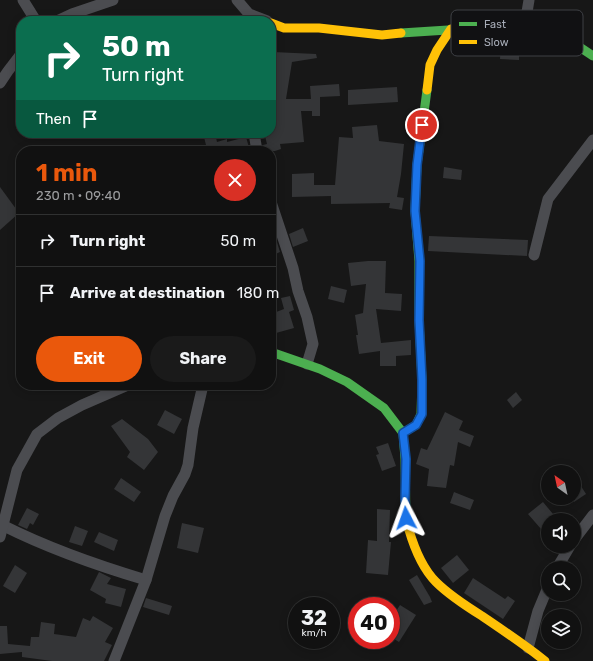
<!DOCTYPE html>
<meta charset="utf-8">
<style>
:root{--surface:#111;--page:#1a1a1a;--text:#f1f3f6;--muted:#9c9d9f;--line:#303131;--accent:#ea580c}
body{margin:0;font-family:Rubik,sans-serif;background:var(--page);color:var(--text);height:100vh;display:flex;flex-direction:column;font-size:15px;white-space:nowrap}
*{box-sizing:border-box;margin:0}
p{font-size:13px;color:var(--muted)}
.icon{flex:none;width:22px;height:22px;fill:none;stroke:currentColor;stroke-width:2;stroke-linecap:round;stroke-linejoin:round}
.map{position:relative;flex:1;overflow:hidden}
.sheet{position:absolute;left:16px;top:146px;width:260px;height:244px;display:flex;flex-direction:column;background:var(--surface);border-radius:16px;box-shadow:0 2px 10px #0003,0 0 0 1px var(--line)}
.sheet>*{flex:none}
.top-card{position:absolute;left:16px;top:16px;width:260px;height:122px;border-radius:16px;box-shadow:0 2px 10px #0003,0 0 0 1px var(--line);background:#0b6e4f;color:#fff;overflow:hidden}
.needle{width:26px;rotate:327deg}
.fabs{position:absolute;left:541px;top:465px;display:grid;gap:8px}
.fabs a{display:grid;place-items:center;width:40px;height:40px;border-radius:50%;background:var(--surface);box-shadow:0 2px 10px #0003,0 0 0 1px var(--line);font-size:20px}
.speed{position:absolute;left:288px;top:597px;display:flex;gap:8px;font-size:20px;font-weight:700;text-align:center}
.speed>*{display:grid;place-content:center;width:52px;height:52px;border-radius:50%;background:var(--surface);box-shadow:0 2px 10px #0003,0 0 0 1px var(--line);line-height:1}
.speed small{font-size:10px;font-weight:400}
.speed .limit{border:6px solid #d22;background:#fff;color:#111}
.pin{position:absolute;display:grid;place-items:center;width:34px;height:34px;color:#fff;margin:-17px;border:2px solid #fff;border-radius:50%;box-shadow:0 1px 4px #0007}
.me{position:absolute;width:44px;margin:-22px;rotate:356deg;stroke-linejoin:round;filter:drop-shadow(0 0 3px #0008)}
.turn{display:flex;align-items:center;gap:14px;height:84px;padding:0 20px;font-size:18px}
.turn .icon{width:52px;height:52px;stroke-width:2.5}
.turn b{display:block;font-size:28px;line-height:34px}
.then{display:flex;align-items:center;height:38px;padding:0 20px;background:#0003;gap:8px;font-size:15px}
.round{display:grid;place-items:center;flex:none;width:42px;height:42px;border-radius:21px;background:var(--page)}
.summary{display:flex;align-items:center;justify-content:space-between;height:68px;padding:0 20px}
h1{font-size:24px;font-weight:700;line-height:30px;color:var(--accent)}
.action{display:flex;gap:8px;margin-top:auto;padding:8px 20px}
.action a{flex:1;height:46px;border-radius:24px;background:var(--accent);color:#fff;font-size:16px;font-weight:700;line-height:46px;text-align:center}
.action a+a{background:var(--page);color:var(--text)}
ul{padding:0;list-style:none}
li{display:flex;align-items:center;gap:12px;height:52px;padding:0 20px;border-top:1px solid var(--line)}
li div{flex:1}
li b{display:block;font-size:15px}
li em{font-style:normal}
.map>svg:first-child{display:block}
.building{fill:#343537}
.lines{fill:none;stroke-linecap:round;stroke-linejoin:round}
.street{stroke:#4b4c50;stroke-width:11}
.fast{stroke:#4caf50;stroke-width:9}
.slow{stroke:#ffc107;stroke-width:9}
.route-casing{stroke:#114b97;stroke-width:10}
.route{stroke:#1a73e8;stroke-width:7}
.key{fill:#111113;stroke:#3e4045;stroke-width:1}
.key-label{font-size:11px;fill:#a8adb8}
</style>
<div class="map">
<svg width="593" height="661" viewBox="0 0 593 661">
<rect width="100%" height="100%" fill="#171717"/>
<g class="building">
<path d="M501,44L519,45V60L500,59Z"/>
<path d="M273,52L316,54L317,58L292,62L286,99H311L310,86L339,84L340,96L320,97V116H312V111H301L304,142L280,144L281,149L275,151H264L263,145L267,144L265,136L271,134V66H273Z"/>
<path d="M397,87L398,102L348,105V90Z"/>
<path d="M377,125L379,141L404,144L401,174L397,197L404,198L402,210L389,208L390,203L331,204V196L292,197V174L314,173V185H335L339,137L353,138L352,127Z"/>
<path d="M203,133H215L217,142L227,139V142L246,137L250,151H194L193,148L206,145Z"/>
<path d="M444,167L462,170L461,180L443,178Z"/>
<path d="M0,187L19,213L0,230Z"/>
<path d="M303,228L308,241L293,247L289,234Z"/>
<path d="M429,236L528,240L527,256L428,251Z"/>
<path d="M276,239L280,252L271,256V242Z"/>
<path d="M368,261H386L385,293L402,294L401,311L376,309L381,343L411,340V355L396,356V366H380V351L359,354L356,335H358L355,315L363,313L366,284L351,286L348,263Z"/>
<path d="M331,286L347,290L344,303L328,299Z"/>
<path d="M290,296L294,310L289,312L294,328L276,333L271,314L284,309L281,298Z"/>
<path d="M516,392L522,400L513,408L507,400Z"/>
<path d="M165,410L182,419L174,434L157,425Z"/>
<path d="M445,412L463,421L459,430L474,436L470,447L458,442L454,466L450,465L446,488L427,486L429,469L416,464L421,448L427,450Z"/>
<path d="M122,419L148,439L158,452L144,470L127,457L130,452L111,426Z"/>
<path d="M388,443L396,466L382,471L376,455L379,454L376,447Z"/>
<path d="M574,475L586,494L574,502Z"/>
<path d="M121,478L141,492L134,502L114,489Z"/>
<path d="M454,492L474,500L470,510L450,503Z"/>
<path d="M543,502L558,520H548V537L528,514Z"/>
<path d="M27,508L39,514L33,525L30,523L27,529L18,525Z"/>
<path d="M377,509L390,510L389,542H391L388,575L366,573L368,540L377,541Z"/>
<path d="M182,523L204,528L198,553L177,548Z"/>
<path d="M75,526L88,531L82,546L69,542Z"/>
<path d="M99,532L118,540L114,551L94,542Z"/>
<path d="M457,555L469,570L453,583L441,568Z"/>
<path d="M15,565L27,573L15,593L3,586Z"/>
<path d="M99,572L111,578L107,584L126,589L121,607L105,603L106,599L90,590Z"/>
<path d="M417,575L430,597L432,602L424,605L409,580Z"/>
<path d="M473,578L505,599L508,596L515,601L503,619L464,593Z"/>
<path d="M146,598L172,606L169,615L143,607Z"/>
<path d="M400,605L416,615L399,642L391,637V619Z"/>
<path d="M93,616L113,628L105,642L112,645L104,661H52L22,657V652L0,654V626H7L8,644L30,646L31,637H39L41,622L55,624L54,634L76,637L83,618L90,621Z"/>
</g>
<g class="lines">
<g class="street">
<path d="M23,0L36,21"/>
<path d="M237,0L249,14L267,21"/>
<path d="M57,21L72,14L113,0"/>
<path d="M525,24L529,0"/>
<path d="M0,83L8,71L21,54"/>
<path d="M254,133L257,151"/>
<path d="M271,202L293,268L298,291L307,317L313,344L307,364"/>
<path d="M534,255L548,199L593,140"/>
<path d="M4,526C48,548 99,566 146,580"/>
<path d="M0,537L17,470L37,434L58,418L82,405L128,385"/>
<path d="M574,540L593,515"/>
<path d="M557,568L570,546"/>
<path d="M528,648L538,611L548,587"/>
<path d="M114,661L146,580L165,516L173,496L185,474L188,465L193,428L203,385"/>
</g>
<g class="fast">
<path d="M401,33L542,24L551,28L593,56"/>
<path d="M271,352L320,369L347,382L384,408L403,433L405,459L406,518L409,530"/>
<path d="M403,433L416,425L421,414L422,380L419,320V261L415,211L417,165L427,90"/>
</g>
<g class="slow">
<path d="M271,23L284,28H319L382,35L401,33"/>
<path d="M427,90L430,65L437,50L451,29"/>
<path d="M409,530C414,547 423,569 436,582C449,595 466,606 482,616C504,631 525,645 545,661"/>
</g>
</g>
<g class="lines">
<g class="route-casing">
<path id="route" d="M406,518L405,499L406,459L403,433L416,425L422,414V380L419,320L420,261L415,211L417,165L422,125"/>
</g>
<use href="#route" class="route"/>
</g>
<rect x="451" y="10" width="132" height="46" rx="6" class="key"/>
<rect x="459" y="22" width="18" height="4" fill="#4caf50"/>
<rect x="459" y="40" width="18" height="4" fill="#ffc107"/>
<g class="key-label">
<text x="484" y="28">Fast</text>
<text x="484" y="46">Slow</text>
</g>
</svg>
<div class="fabs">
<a><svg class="needle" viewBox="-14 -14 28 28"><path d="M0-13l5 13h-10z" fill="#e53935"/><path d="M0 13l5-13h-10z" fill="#9c9d9f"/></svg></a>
<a><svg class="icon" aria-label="sound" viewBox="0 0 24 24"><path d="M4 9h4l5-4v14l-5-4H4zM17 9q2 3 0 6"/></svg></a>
<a><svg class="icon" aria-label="search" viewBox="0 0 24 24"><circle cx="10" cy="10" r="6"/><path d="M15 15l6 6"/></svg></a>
<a><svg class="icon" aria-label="layers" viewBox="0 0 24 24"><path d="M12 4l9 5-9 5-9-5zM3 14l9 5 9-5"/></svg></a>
</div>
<div class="speed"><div>32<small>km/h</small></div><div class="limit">40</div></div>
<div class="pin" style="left:422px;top:125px;background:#d93025"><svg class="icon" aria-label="arrive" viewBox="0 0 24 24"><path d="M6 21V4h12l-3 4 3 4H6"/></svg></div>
<svg class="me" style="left:406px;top:518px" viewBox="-20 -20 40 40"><path d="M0-17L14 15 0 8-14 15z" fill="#1a73e8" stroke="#fff" stroke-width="4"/></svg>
<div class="top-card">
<div class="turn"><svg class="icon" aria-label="right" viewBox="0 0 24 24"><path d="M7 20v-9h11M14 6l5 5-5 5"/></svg><div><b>50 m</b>Turn right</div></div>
<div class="then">Then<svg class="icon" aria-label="arrive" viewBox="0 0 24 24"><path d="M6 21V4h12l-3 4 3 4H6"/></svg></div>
</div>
<section class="sheet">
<div class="summary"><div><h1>1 min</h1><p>230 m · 09:40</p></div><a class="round" style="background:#d93025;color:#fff"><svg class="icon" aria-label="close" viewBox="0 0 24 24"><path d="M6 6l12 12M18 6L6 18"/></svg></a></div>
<ul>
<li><svg class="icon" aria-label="right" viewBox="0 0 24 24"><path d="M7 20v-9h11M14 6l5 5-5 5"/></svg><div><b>Turn right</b></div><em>50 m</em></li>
<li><svg class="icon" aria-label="arrive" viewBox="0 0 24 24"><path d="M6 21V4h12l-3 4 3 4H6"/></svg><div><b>Arrive at destination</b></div><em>180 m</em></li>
</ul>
<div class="action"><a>Exit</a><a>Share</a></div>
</section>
</div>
